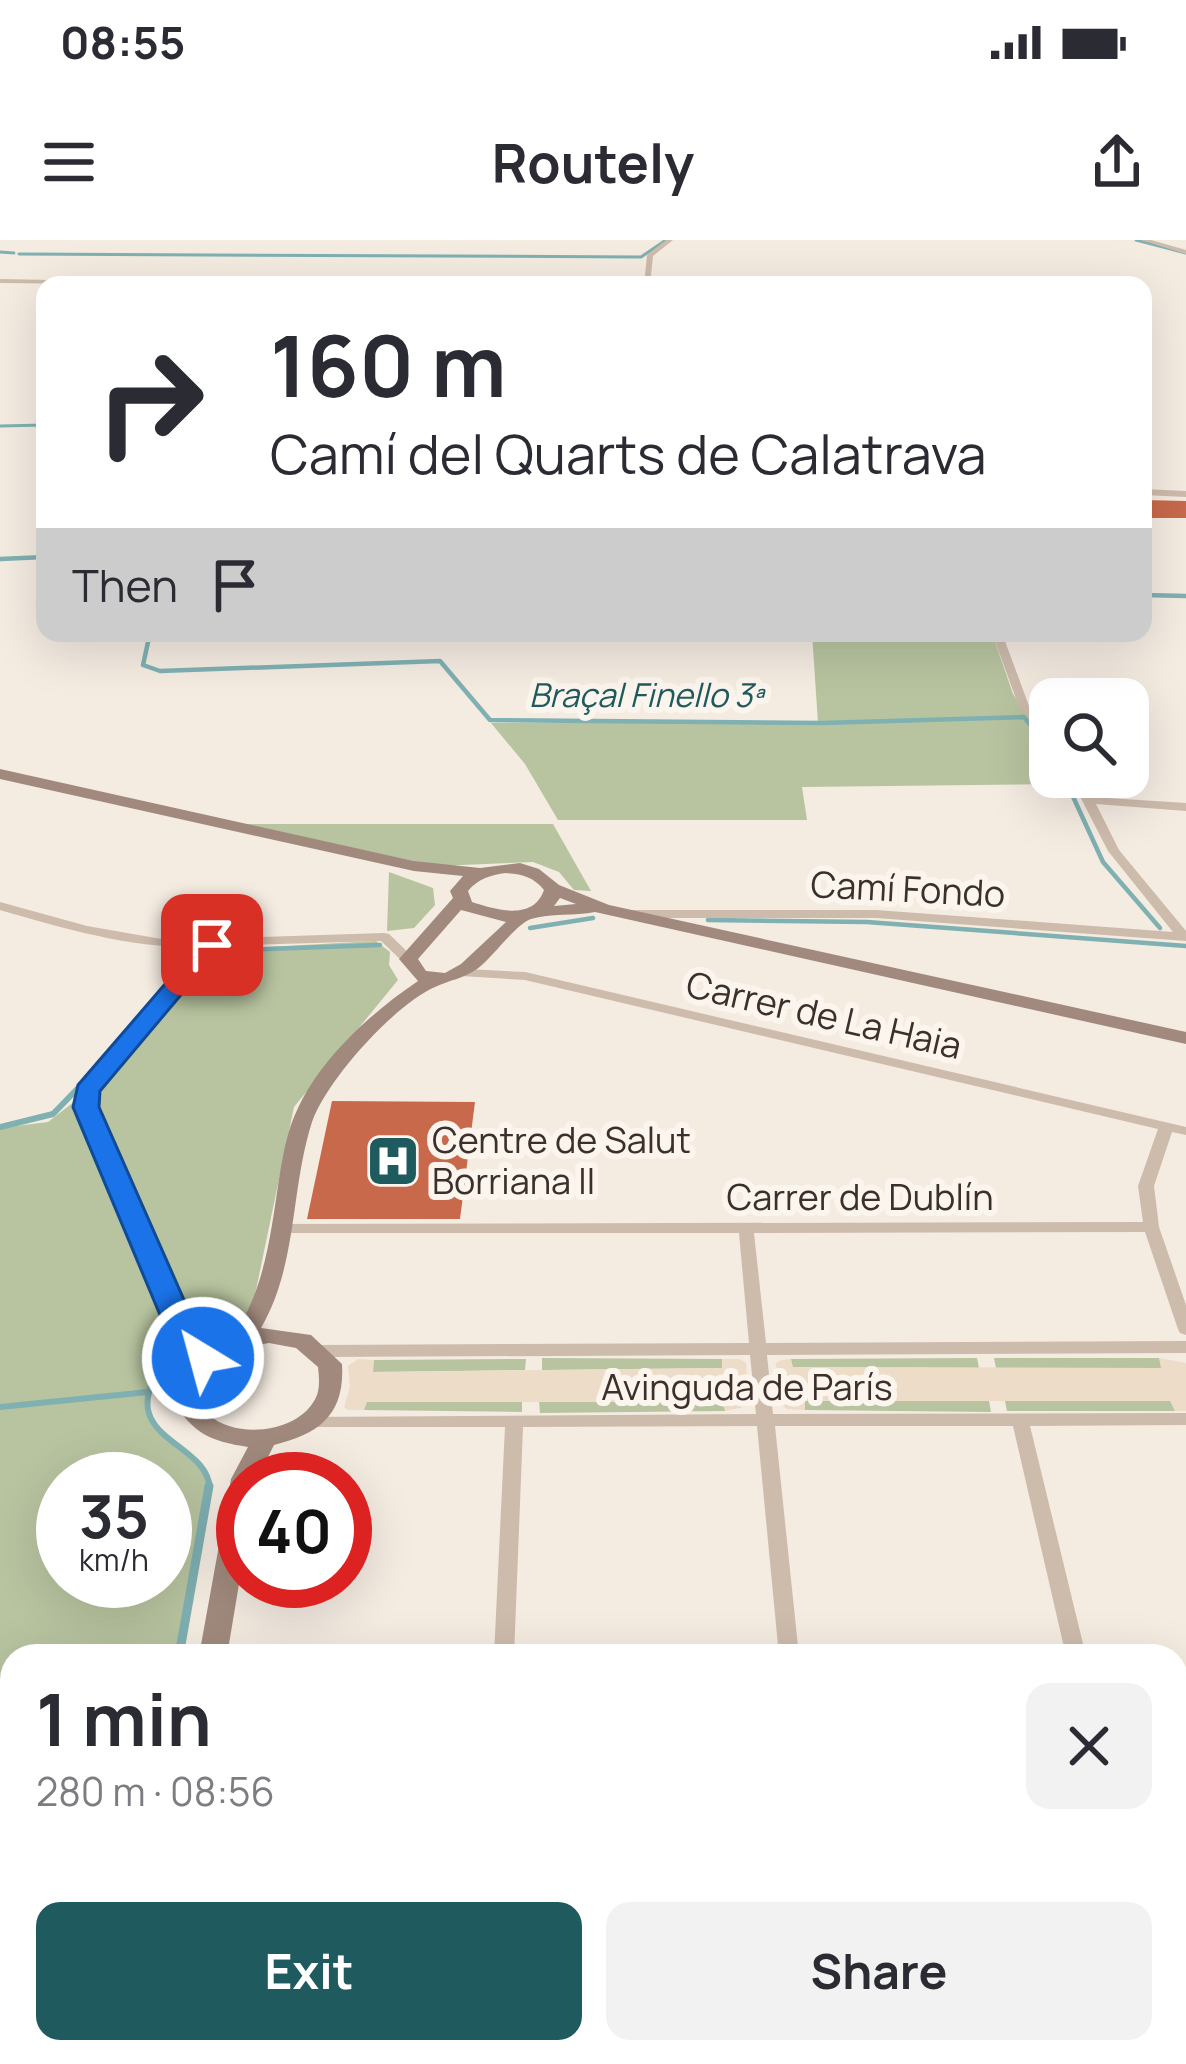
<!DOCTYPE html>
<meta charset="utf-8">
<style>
:root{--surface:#fff;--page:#f2f2f3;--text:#2b2b33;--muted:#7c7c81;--accent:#1f5a5e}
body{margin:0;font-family:Manrope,sans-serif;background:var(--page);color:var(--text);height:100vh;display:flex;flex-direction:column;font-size:45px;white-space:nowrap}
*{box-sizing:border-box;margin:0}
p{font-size:39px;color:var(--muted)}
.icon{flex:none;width:66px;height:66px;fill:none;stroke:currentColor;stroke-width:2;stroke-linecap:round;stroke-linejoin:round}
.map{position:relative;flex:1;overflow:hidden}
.sheet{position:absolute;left:0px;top:1404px;width:1188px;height:420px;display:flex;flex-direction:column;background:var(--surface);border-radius:36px 36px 0 0;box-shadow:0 12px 48px #0002}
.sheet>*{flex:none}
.banner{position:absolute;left:36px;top:36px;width:1116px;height:366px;border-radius:24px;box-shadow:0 12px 48px #0002;background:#fff;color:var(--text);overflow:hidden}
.buttons{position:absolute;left:1029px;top:438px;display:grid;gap:24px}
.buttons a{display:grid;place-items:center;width:120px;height:120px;border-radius:24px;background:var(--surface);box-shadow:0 12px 48px #0002;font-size:60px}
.speed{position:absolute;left:36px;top:1212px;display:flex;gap:24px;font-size:60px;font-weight:700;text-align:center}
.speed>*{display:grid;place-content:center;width:156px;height:156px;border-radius:50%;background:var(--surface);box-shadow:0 12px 48px #0002;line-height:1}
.speed small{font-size:30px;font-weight:400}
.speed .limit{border:18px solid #d22;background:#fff;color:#111}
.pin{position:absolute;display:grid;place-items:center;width:102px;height:102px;color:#fff;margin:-51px;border-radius:24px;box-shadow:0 6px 18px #0006}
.me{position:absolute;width:132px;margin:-66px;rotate:323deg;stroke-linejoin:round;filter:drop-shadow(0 0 9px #0008)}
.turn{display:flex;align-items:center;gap:42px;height:252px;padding:0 36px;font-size:54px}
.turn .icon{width:156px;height:156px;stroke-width:2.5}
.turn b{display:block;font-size:84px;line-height:102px}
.then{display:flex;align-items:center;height:114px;padding:0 36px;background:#0003;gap:24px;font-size:45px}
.round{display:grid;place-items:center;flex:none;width:126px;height:126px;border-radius:24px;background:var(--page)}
.head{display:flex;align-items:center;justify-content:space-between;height:204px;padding:0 36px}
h1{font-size:72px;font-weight:700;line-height:90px}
.primary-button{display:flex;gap:24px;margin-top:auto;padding:24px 36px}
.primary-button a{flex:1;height:138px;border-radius:24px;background:var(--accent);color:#fff;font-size:48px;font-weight:700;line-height:138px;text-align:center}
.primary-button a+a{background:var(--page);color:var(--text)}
.status{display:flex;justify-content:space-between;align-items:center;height:84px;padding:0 60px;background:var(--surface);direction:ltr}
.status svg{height:33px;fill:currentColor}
header{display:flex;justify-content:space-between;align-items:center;height:156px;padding:0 36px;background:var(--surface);font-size:54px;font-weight:700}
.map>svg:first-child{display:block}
.green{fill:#b8c4a0;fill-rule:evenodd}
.plaza{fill:#ecdcc8}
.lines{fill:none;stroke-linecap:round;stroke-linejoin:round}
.stream-far3{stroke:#7fb0b2;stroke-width:3}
.stream-far2{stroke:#7fb0b2;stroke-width:4.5}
.stream-far1{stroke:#7fb0b2;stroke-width:6}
.stream{stroke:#7fb0b2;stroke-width:9}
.building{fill:#c8694b}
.street{fill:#cdbbac;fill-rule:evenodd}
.secondary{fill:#a18a7d;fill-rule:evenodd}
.route{fill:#1a73e8;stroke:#114b97;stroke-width:3}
.labels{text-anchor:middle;stroke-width:12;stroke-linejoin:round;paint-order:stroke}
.far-water-label{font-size:33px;font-style:italic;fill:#1f5a5e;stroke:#fbf5ee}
.street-label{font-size:36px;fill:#3b302b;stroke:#fbf5ee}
.poi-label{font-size:36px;fill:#3b302b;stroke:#fbf5ee;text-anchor:start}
</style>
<div class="status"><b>08:55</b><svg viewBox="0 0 49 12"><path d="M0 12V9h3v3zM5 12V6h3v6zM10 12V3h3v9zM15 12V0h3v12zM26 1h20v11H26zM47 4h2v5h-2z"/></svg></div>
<header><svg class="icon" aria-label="menu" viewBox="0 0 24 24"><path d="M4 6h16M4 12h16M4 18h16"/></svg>Routely<svg class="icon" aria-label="share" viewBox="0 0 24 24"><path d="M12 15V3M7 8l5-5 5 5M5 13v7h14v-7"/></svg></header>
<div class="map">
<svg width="1186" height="1824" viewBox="0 0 1186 1824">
<rect width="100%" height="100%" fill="#f4ebe1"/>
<g class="green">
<path d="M812,393H992L1013,454L1050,508V537H1065L1068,544L802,547L807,580H558L525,524L491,483H818Z"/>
<path d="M243,584H553L591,651L574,650L559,632L533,622L437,626Z"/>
<path d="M389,632L433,648L435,665L414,688L387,691Z"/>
<path d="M376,701L390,712L389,725L398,740L294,867L251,1074L210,1093L195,1089L178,1066L95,874L94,851L214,710Z"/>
<path d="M75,861L178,1102C172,1113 161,1122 155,1134C124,1199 203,1201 213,1246L181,1416H12V1812H102L100,1824H0V888L48,882ZM63,1239H165V1341H63Z"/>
<path d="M542,1118L722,1119L723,1128L542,1130Z"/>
<path d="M977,1118L979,1128L792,1127L791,1119Z"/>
<path d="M994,1118H1159L1162,1128H996Z"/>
<path d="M526,1119L525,1130L372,1132L374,1120Z"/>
<path d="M539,1160L724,1162L725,1171L540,1173Z"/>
<path d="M522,1161V1172L364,1170L366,1162Z"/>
<path d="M804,1161H989L991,1172L805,1170Z"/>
<path d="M1005,1161H1171L1175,1171H1007Z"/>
</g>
<g class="plaza">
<path d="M1159,1118L1186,1123V1171H1175L1170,1161H805V1170L787,1169L778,1162L776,1123L782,1120L791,1119L793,1127L1161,1128Z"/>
<path d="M358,1119L374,1120L373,1132L722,1128V1119H739L746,1123L749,1166L725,1171L723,1162H367L364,1170H348L344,1167L350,1147L348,1126Z"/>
<path d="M1176,1694H1186V1824H854L853,1812H1176Z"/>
</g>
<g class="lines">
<g class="stream-far3">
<path d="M1136,0L1186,13"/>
<path d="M0,12L14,13"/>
<path d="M19,14L641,17L666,0"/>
<path d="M0,186L45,185"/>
</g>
<g class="stream-far2">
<path d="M0,319L45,317"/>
<path d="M1143,355L1186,356"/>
<path d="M150,393L143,425L160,431L440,421L490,480L823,483L1024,477L1050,509"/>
<path d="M1064,537L1103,622L1160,688"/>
<path d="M708,680L867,682L1186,706"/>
<path d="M530,688L593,678"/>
<path d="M212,711L380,705"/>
</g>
<g class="stream-far1">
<path d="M79,878L178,1104C95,1201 207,1195 210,1249"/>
<path d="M0,887L53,874L111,814"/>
<path d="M0,1167L148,1152"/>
</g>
<g class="stream">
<path d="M179,1416L209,1246"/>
<path d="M0,1652L12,1654"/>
<path d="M99,1824L101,1812"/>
</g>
</g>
<g class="building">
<path d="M1143,260L1186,261V278H1143Z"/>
<path d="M332,861L475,862L460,979H307Z"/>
</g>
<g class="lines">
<g class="street">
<path d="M666,0H673L653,16L650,45H644L647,15Z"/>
<path d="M1141,0H1151L1186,10V14Z"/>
<path d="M0,39L200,43L203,45L0,43Z"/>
<path d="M478,43H631L634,45H475Z"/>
<path d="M1143,249L1186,251V257L1143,255Z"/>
<path d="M992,393H1002L1029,466L1050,490V500L1046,499L1019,467Z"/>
<path d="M1070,537H1082L1092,557L1186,563V571L1096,564L1119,610L1186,691V701L876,678H632L626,674L632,670H876L1173,692L1108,611Z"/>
<path d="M0,662L87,686L167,700L384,693L389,694L415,719L408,723L403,722L381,701L217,706L94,851L93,867L192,1093L202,1131L199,1135H187L184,1131L176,1093L79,867L82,847L202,707C133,709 66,689 0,670Z"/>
<path d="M466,729L525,732L1186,887V895L1172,892L1154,946L1159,987L1186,1065V1095L1180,1093L1178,1089L1145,992L754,993L766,1103L1186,1101V1113L767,1115L773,1174L1186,1173V1185L1030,1186L1086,1416H1066L1013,1186H775L799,1416H779L757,1186L523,1187L514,1416H494L505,1187H309L303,1185L300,1181L303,1177L756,1174L750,1115L320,1117L314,1115L312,1111L314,1107L320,1105L749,1103L739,993H282L276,992L274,988L276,984L1143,982L1138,946L1158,889L525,740L461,736L459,733Z"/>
<rect x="1176" y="1454" width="10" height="16"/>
<rect x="1176" y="1668" width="10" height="20"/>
<rect x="476" y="1812" width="24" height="12"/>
<path d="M818,1812H842L843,1824H819Z"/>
</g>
<g class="secondary">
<path d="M0,529L414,621L480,628L520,623L539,629L559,645L609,665L1186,792V804L595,672C575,676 550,673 531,679C516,684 492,718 477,729C463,739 449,740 435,747C394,765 326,841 312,882C290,951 298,1024 261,1088L311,1095L342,1124C345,1174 320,1194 274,1205L257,1239H243V1320L227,1416H199L231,1239L248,1207C210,1201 194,1194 173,1161C184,1095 225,1115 246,1074C267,1032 272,985 279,939C283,915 287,890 298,868C322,817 372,772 418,741L399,719L453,658L450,651L463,636L414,631L0,539ZM506,633C522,634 534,637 544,650C533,681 497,670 472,662L468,651C478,639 490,635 506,633ZM560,658L576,664L554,666ZM461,670L506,682L461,724L445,733L426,731L418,719ZM269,1103L296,1108L318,1127C319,1137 320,1146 317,1155C302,1193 237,1200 209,1175C204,1171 201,1165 197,1160C203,1121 233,1108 269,1103Z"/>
<path d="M126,1812H158L157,1824H123Z"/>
</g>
</g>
<path class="route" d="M203,700L223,705L100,851L99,867L196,1087L229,1101L233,1108L203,1129L188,1118L194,1110L168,1094L73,867L78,845Z"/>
<defs>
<g id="hospital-square" transform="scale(2.7)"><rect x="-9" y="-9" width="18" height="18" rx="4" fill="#1f5a5e" stroke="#fbf5ee"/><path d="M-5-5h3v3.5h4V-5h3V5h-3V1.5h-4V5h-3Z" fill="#fff"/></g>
</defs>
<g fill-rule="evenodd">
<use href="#hospital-square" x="393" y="921"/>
</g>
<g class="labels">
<g class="far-water-label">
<text x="646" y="467">Braçal Finello 3ª</text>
</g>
<g class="street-label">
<text transform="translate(908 649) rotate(3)" y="13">Camí Fondo</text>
<text transform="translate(824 775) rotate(13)" y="13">Carrer de La Haia</text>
<text x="860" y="970">Carrer de Dublín</text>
<text x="747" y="1160">Avinguda de París</text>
</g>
<g class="poi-label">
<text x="432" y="913">Centre de Salut<tspan x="432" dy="41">Borriana II</tspan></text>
</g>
</g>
</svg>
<div class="buttons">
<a><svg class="icon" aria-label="search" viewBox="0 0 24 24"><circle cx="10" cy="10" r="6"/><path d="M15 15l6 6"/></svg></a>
</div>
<div class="speed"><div>35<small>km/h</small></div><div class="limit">40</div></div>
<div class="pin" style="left:212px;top:705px;background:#d93025"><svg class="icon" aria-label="arrive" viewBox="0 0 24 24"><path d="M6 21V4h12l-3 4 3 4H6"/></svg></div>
<svg class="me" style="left:203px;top:1118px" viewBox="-20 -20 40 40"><circle r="17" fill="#1a73e8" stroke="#fff" stroke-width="3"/><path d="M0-11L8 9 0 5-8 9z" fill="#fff"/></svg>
<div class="banner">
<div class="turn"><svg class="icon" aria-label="right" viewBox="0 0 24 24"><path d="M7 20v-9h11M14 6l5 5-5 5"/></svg><div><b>160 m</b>Camí del Quarts de Calatrava</div></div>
<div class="then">Then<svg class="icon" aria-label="arrive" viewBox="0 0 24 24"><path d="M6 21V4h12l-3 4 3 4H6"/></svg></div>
</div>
<section class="sheet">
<div class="head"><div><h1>1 min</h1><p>280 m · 08:56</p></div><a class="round"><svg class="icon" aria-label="close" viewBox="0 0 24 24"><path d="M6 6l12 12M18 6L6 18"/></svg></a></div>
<div class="primary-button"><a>Exit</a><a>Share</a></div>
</section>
</div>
